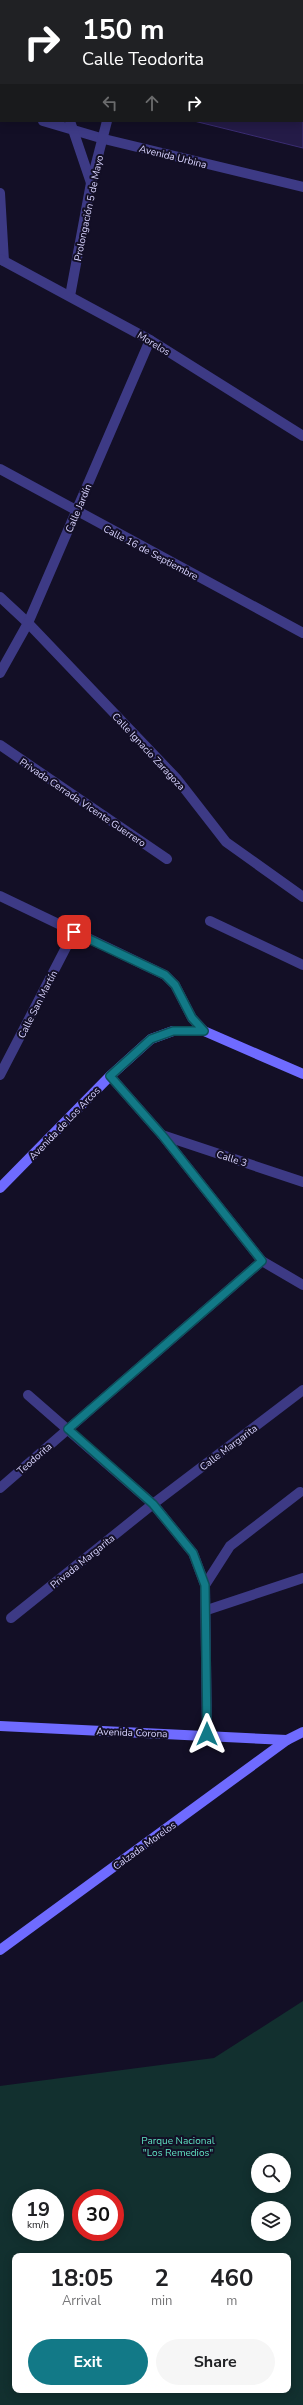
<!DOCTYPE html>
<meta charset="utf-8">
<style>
:root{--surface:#fff;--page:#f6f6f6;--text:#202124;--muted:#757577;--accent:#127987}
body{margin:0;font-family:"Nunito Sans",sans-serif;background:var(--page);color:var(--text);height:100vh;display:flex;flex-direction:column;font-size:15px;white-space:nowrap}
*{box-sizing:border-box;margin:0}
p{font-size:13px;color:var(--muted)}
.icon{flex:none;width:22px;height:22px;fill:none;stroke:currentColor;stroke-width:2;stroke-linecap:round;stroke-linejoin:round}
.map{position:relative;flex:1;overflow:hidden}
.side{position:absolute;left:12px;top:2253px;width:279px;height:140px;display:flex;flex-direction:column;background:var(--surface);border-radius:8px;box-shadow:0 2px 10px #0003}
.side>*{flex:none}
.guide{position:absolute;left:0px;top:0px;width:303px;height:122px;box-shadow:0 2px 10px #0003;background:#202124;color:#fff;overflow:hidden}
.fabs{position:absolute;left:251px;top:2153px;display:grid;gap:8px}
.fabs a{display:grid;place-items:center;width:40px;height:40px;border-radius:50%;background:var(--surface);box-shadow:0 2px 10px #0003;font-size:20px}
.speed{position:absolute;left:12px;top:2189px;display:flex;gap:8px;font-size:20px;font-weight:700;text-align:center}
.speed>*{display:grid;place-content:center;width:52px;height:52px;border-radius:50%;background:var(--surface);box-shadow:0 2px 10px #0003;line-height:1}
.speed small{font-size:10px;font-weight:400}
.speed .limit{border:6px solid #d22;background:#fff;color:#111}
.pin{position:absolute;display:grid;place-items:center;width:34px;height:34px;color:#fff;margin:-17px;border-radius:8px;box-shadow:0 2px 6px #0006}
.me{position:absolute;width:44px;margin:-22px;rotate:0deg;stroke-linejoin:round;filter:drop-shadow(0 0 3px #0008)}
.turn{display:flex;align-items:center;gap:14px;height:84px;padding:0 16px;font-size:18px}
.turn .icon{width:52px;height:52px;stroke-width:2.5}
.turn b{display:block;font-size:28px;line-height:34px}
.lanes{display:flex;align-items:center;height:38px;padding:0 16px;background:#0003;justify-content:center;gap:20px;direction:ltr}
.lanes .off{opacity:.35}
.eta{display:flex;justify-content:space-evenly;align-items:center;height:68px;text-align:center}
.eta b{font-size:24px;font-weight:700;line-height:28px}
.primary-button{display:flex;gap:8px;margin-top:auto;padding:8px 16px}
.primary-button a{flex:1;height:46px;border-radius:24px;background:var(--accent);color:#fff;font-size:16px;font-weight:700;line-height:46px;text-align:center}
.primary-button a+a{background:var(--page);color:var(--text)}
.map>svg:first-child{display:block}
.green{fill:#12302f;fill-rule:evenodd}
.building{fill:#241b47;stroke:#3b2d73}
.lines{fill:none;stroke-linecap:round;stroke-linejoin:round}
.minor{stroke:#3d3a85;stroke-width:10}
.tertiary{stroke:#3d3a85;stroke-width:10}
.secondary{stroke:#6f6bff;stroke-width:10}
.route-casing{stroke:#0c4f58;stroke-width:10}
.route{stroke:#127987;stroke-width:7}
.labels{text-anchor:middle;stroke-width:4;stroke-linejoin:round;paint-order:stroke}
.street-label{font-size:10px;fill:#d9d4ff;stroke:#130f26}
.park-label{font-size:10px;fill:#5fe0c0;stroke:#130f26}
</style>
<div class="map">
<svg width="303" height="2405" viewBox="0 0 303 2405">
<rect width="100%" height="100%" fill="#130f26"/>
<path class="green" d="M303,2001V2405H0V2086L214,2058ZM258,2160H284V2186H258ZM21,2198H55V2232H21ZM81,2198H115V2232H81ZM258,2208H284V2234H258ZM15,2256H288V2390H15Z"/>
<path class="building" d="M148,0H303V148L194,121H302V1Z"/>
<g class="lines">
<g class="minor">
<path d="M36,0V1"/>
<path d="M134,1V0"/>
<path d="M0,109H1"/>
<path d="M43,121L104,139L303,187"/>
<path d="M70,121L91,183"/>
<path d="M0,193L4,261"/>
<path d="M70,296L91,183L107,121"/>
<path d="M0,469L303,633"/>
<path d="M0,597L28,623L177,779L226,842L303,897"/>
<path d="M0,673L28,623L150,340"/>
<path d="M0,745L167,859"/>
<path d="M210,921L303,965"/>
<path d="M0,1075L74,932"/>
<path d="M110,1076L162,1135L262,1261L303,1285"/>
<path d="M162,1135L303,1182"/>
<path d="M28,1395L153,1504L193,1553L205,1585L207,1734"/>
<path d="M0,1488L262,1261"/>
<path d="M205,1585L230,1546L300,1492"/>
<path d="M207,1610L303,1578"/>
<path d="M11,1618L153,1504L303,1390"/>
</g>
<g class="tertiary">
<path d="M0,259L150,340L303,436"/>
<path d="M0,896L165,975L175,985L192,1018L204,1031"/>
</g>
<g class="secondary">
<path d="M0,1188L110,1076L151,1039L173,1031H204L303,1074"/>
<path d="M0,1726L287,1740"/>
<path d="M0,1950L287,1740L303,1732"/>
</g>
</g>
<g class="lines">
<g class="route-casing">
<path id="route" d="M74,932L165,975L175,985L192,1018L204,1031H173L151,1039L110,1076L162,1135L262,1261L68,1429L153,1504L193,1553L205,1585L207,1734"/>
</g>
<use href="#route" class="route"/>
</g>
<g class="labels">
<g class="street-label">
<text transform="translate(173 156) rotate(14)" y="4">Avenida Urbina</text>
<text transform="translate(88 208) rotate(-78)" y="4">Prolongación 5 de Mayo</text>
<text transform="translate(154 343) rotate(31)" y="4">Morelos</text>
<text transform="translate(78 508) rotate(-67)" y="4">Calle Jardín</text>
<text transform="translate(151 552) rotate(28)" y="4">Calle 16 de Septiembre</text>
<text transform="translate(149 751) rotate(47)" y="4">Calle Ignacio Zaragoza</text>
<text transform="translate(83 802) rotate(34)" y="4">Privada Cerrada Vicente Guerrero</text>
<text transform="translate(37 1004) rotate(-63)" y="4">Calle San Martín</text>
<text transform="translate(64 1123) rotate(-46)" y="4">Avenida de Los Arcos</text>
<text transform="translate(232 1158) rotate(18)" y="4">Calle 3</text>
<text transform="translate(228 1447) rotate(-37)" y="4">Calle Margarita</text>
<text transform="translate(34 1458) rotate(-41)" y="4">Teodorita</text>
<text transform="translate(82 1561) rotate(-39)" y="4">Privada Margarita</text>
<text transform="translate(132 1732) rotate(2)" y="4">Avenida Corona</text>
<text transform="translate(144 1845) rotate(-36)" y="4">Calzada Morelos</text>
</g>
<g class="park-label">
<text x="178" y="2144">Parque Nacional<tspan x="178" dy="12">"Los Remedios"</tspan></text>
</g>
</g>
</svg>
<div class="fabs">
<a><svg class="icon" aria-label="search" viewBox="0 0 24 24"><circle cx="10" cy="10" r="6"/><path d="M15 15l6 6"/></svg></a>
<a><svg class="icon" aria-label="layers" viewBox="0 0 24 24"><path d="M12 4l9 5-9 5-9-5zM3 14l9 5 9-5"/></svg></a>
</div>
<div class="speed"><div>19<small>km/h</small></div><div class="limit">30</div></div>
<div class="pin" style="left:74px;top:932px;background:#d93025"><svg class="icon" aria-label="arrive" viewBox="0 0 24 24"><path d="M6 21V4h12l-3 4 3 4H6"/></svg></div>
<svg class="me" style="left:207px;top:1734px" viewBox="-20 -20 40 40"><path d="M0-17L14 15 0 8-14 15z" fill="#127987" stroke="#fff" stroke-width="4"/></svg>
<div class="guide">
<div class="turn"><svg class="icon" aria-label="right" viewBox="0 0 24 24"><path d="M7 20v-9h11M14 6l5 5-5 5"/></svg><div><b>150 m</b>Calle Teodorita</div></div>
<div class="lanes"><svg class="icon off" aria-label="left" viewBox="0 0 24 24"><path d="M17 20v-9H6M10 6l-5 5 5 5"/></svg><svg class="icon off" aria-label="ahead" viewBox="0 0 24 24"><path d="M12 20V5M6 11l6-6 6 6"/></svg><svg class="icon" aria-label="right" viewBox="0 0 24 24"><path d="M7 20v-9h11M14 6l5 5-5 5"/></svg></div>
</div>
<section class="side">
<div class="eta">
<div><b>18:05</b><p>Arrival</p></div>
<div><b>2</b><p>min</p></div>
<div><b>460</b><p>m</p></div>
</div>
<div class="primary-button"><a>Exit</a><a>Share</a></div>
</section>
</div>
